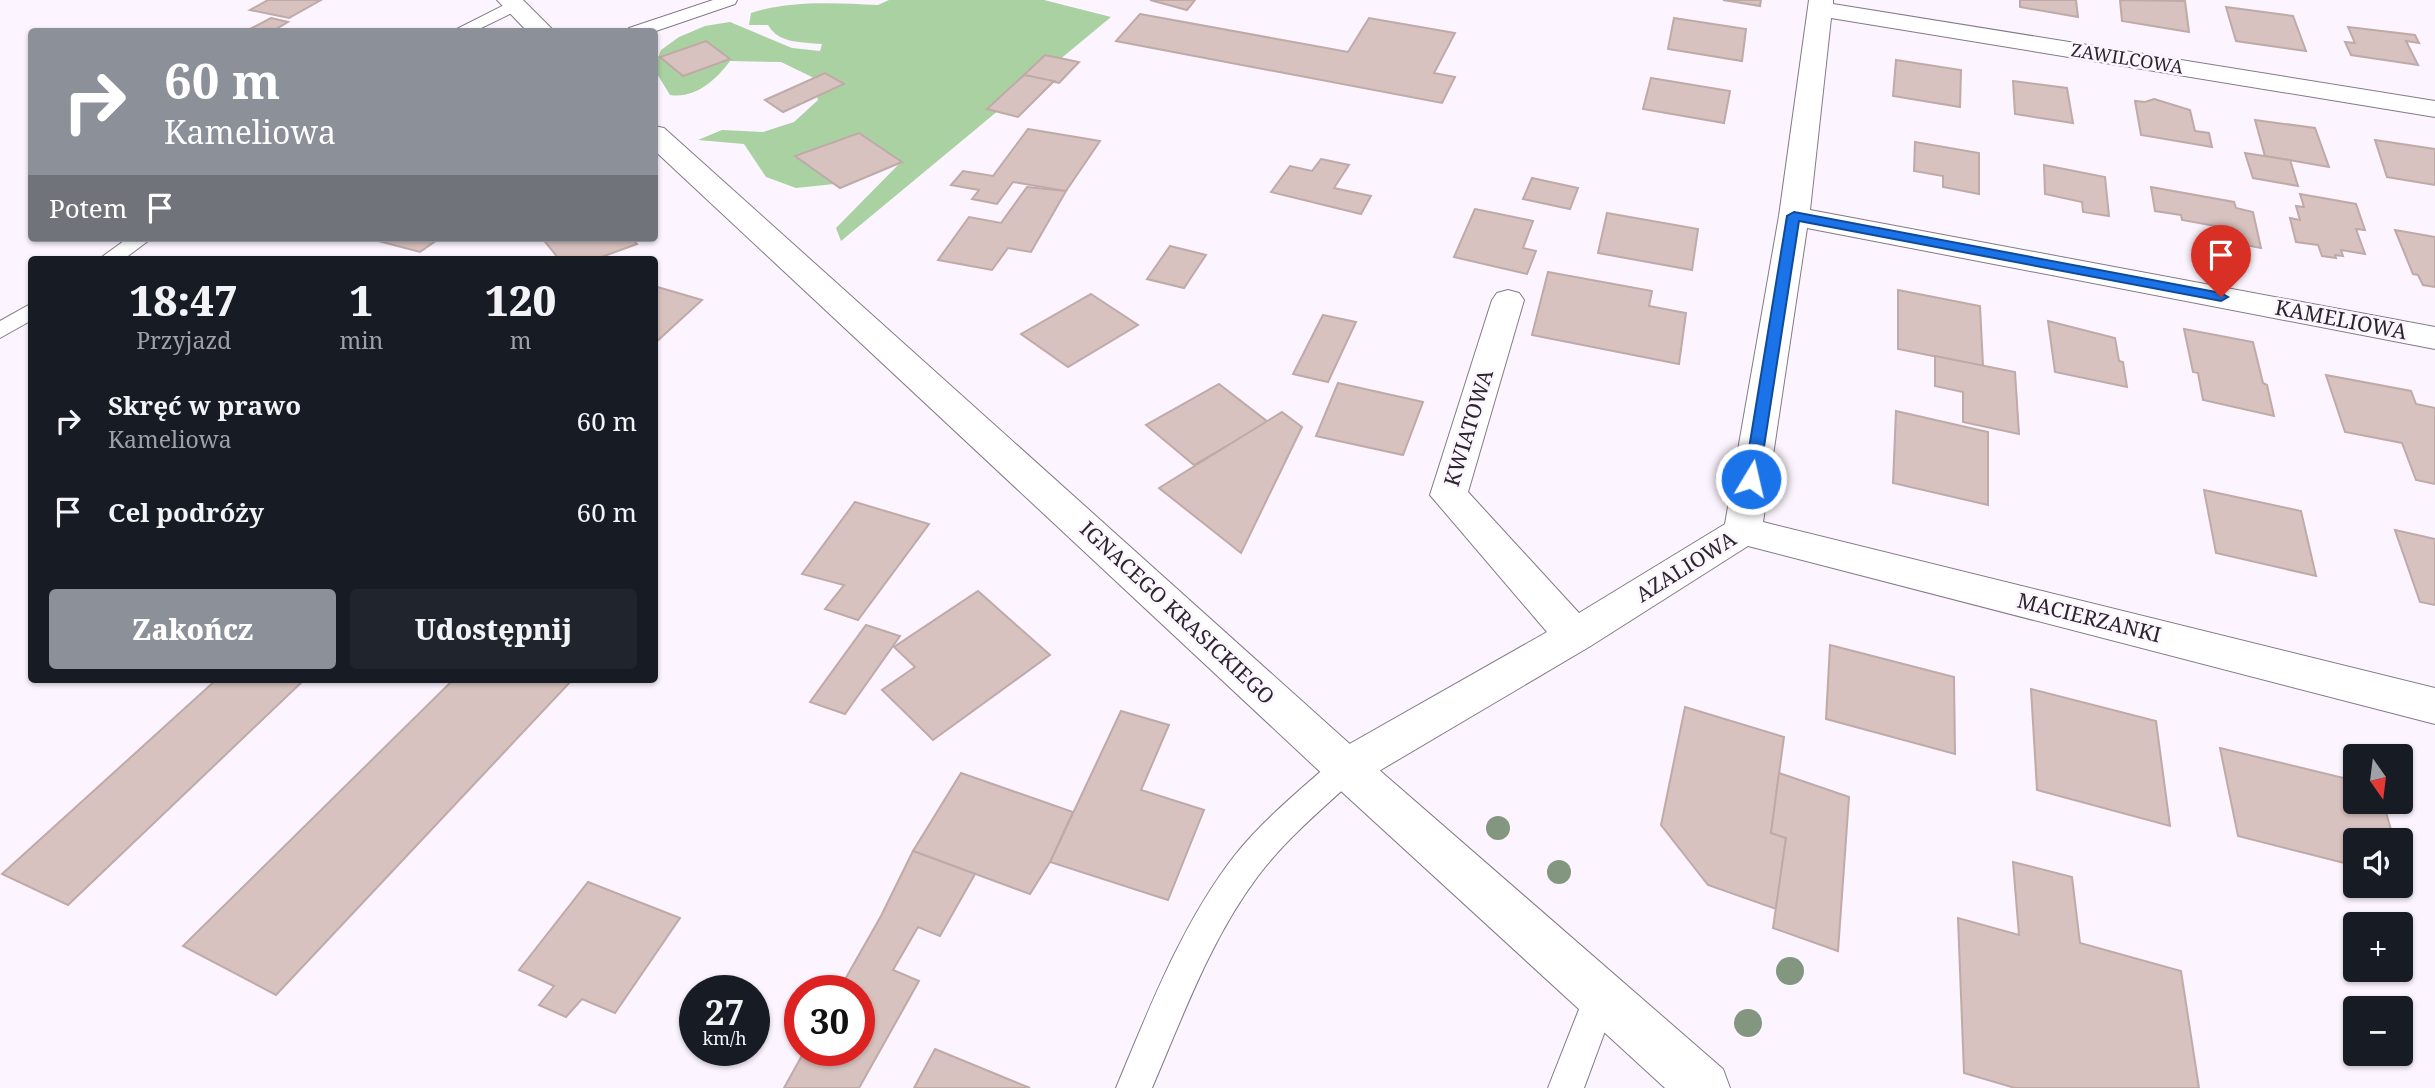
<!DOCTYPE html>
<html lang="pl">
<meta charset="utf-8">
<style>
:root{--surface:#171b24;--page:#20242c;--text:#f1f3f6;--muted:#9ea1a6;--accent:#8c9099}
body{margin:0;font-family:"Noto Serif",serif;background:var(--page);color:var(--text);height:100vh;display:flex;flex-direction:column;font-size:26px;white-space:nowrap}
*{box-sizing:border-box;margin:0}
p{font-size:23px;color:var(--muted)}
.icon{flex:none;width:38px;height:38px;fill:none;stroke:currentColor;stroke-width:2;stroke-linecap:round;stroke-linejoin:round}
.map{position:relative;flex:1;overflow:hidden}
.panel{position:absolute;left:28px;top:256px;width:630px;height:427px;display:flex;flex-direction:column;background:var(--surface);border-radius:7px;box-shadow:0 2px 5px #0004}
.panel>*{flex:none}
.banner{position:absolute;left:28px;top:28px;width:630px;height:214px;border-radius:7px;box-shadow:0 2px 5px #0004;background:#8c9099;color:#fff;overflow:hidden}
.needle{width:46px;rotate:166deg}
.buttons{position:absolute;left:2343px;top:744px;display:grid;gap:14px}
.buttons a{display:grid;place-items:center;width:70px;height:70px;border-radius:7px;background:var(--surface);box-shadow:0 2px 5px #0004;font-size:35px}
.speed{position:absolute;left:679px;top:975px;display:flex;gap:14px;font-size:35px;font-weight:700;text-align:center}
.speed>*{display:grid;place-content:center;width:91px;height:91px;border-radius:50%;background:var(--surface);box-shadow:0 2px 5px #0004;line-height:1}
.speed small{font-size:18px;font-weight:400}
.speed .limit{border:10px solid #d22;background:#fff;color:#111}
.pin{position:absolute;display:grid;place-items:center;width:60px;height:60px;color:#fff;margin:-72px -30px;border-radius:50% 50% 50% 0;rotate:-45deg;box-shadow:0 0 7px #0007}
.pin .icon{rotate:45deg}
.me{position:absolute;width:77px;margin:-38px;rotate:9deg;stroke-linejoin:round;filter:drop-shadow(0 0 5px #0008)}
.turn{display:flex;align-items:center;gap:24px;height:147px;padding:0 21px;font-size:32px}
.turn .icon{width:91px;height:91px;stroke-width:2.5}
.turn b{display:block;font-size:49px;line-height:60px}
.then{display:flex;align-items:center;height:66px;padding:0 21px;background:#0003;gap:14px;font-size:26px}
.eta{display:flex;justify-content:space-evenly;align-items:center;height:119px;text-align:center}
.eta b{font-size:42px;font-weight:800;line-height:49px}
.button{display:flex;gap:14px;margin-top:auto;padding:14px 21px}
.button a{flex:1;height:80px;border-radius:7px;background:var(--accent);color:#fff;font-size:28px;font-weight:800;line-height:80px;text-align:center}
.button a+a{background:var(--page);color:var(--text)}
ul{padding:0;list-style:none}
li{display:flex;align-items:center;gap:21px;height:91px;padding:0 21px}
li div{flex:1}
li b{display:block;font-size:26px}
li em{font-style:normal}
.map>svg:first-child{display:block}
.green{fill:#aad1a2}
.building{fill:#d8c2bf;stroke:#bfaaa7;stroke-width:2}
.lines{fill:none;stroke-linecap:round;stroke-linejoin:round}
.service-casing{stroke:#857987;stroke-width:2}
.minor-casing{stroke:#857987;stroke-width:2}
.tertiary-casing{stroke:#857987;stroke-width:2}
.service{fill:#fff;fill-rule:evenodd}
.minor{fill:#fff;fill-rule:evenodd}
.tertiary{fill:#fff;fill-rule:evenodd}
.tree{fill:#83967f}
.route{fill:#1a73e8;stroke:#114b97;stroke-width:2}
.labels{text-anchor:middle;stroke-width:5;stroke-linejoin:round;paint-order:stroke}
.far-street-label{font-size:18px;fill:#2b262c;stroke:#fcf4fe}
.street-label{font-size:21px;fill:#2b262c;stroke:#fcf4fe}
</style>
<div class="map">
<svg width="2435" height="1088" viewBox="0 0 2435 1088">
<rect width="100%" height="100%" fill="#fcf4fe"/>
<path class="green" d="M889,0H1044L1111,17L841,241L836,228L901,162L796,157L834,184L796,188L766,177L744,144L698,140L722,130L763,132L794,122L818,100L812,77L781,62L730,61C716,80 695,99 670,95L654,69L661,50L679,37L705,26L730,22L792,48L820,51L822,44C802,42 779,44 768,25H749L751,13C790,0 836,3 878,5Z"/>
<g class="building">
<path d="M268,0H321L289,18L250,10Z"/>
<path d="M1150,0H1195L1187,10Z"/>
<path d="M1723,0H1761L1760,6Z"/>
<path d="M2020,0H2076L2078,17L2020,7Z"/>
<path d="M2120,0L2185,1L2189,32L2122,21Z"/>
<path d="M2226,7L2293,16L2306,51L2236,41Z"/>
<path d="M1140,14L1348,52L1369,18L1455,33L1434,73L1455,77L1442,103L1116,41Z"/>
<path d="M271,18L288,22L271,32H244Z"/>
<path d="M1674,18L1746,29L1742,61L1668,49Z"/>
<path d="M2348,27L2415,35L2419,43L2406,41L2418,65L2351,55L2345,42L2355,43Z"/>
<path d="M706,41L730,59L683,76L660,57Z"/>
<path d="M1045,55L1079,62L1059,83L1024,75Z"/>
<path d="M1896,60L1961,70L1960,107L1893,96Z"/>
<path d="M825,73L844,84L783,112L765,100Z"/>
<path d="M1024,75L1054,81L1018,117L987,109Z"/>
<path d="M1651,78L1730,91L1724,123L1643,109Z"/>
<path d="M2013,81L2067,88L2073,123L2015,114Z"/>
<path d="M2154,99L2190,110L2195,131L2209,133L2212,147L2141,135L2135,101L2145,102Z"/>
<path d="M2255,120L2315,128L2329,167L2265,156Z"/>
<path d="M1028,129L1100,141L1066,191L1013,182L997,204L972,199L979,190L951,185L963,171L993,176Z"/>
<path d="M859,133L902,162L840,188L795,156Z"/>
<path d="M2375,140L2435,149V185L2387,177Z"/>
<path d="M1915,142L1979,153V194L1943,187V176L1914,171Z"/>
<path d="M2245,153L2290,160L2298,186L2253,178Z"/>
<path d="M1321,159L1349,165L1334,188L1371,196L1361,214L1271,192L1290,166L1312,171Z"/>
<path d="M2044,165L2105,177L2109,216L2083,212L2082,202L2045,194Z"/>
<path d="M1532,178L1578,188L1570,209L1523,199Z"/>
<path d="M1027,187L1066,191L1031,252L1008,248L992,270L938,260L969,217L1001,223Z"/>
<path d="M2151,187L2234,202L2236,208L2253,212L2261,248L2224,241L2221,227L2182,220L2181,215L2155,211Z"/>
<path d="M2300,194L2356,204L2365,230L2356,229L2365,254L2341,250L2343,256L2335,255L2336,258L2322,256L2318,245L2296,242L2290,218L2300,220L2296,206L2304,207Z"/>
<path d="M1475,209L1533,221L1523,248L1536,251L1527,274L1454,257Z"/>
<path d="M1607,213L1698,229L1692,270L1598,253Z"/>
<path d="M2395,230L2435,237V287L2423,285L2418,275L2413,274Z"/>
<path d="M367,238H440L420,252Z"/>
<path d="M542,238H632L637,244L596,259H559Z"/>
<path d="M1170,246L1206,255L1184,288L1147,279Z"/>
<path d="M1548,272L1652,291L1649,306L1686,313L1679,364L1532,335Z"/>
<path d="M654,286L702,300L654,344Z"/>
<path d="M1898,290L1980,306L1983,366L1898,349Z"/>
<path d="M1091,294L1138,325L1068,367L1021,334Z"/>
<path d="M1323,315L1356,322L1328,382L1293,374Z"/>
<path d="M2048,321L2115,338L2119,361L2123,362L2127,387L2055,372Z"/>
<path d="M2184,329L2253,342L2263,383L2267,385L2274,416L2203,400L2198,373L2193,372Z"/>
<path d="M1935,356L2015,372L2019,434L1963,422V392L1935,386Z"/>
<path d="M2326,375L2411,391L2416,404L2435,408V484L2416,480L2402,443L2345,432Z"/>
<path d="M1338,383L1423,402L1403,455L1316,436Z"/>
<path d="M1219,384L1268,422L1194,465L1146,425Z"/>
<path d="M1896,411L1988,432V505L1893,483Z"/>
<path d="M1282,412L1302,427L1241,553L1159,488Z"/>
<path d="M2204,490L2301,511L2316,576L2216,553Z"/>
<path d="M855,502L929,524L858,620L825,609L844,585L802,574Z"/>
<path d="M2395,530L2435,539V605L2420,602Z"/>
<path d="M978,591L1050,655L933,740L882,690L915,667L894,647Z"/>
<path d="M866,625L900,636L845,714L810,702Z"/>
<path d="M1830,645L1954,677L1955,754L1826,719Z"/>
<path d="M217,679H305L68,905L2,874Z"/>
<path d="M454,679H573L276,995L183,946Z"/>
<path d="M2031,689L2156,721L2170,826L2037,790Z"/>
<path d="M1685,707L1784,737L1771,833L1786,838L1776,909L1708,885L1661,825Z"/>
<path d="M1121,711L1169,725L1141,790L1204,810L1168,900L1050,862Z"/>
<path d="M2220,748L2356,781V802H2383L2394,840H2356V866L2238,836Z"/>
<path d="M961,773L1073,812L1050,862L1030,894L913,851Z"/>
<path d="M1779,773L1849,797L1838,951L1773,928L1786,838L1771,833Z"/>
<path d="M913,851L975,874L940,936L918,927L893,970L919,981L859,1088H784L805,1050H859V990H839L881,916Z"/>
<path d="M2013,862L2072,877L2080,943L2181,971L2199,1088H2015L1964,1073L1958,918L2019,935Z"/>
<path d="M588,882L680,918L615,1013L582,999L566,1017L539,1005L554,986L519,970Z"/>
<path d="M935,1049L1030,1088H914Z"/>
</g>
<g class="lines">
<g class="service-casing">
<g id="service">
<path d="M514,0L520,1L522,5L520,9L473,32H451Z"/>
<path d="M713,0H737L735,4L653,32H627L629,28Z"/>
<path d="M128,238H152L124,259H99Z"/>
<path d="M32,303V320L0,338V321Z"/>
<path d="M1346,755L1357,759L1361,768L1357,777C1323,808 1286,839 1258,876C1210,940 1183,1016 1152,1088H1116C1149,1009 1182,923 1235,855C1264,819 1301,789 1335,759Z"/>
<path d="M1601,979L1613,984L1618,996L1584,1088H1548L1589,984Z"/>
</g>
</g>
<g class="minor-casing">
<path id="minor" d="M1809,0H1833V4L2435,101V117L1831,18L1810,210L2435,327V349L1807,228L1763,522L2435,688V724L1748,546L1589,647L1362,781L1346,787L1330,781L1324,768L1330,755L1547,632L1430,495L1492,300L1497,293L1508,290L1519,293L1524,300L1468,492L1579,613L1725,524L1779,216Z"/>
</g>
<g class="tertiary-casing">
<g id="tertiary">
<path d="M497,0H523L555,32H528Z"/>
<path d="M654,126L664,128L1362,755L1723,1069L1730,1088H1665L1330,781L654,150Z"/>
</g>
</g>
<use href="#service" class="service"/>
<use href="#minor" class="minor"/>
<use href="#tertiary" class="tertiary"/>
</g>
<g class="tree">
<circle cx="1498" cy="828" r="12"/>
<circle cx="1559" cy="872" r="12"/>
<circle cx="1790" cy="971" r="14"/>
<circle cx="1748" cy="1023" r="14"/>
</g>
<path class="route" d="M1794,212L2221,293L2228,297L2221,301L1799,221L1759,479L1751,484L1744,479L1787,216Z"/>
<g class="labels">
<g class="far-street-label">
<text transform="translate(2127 59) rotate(9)" y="6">ZAWILCOWA</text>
</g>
<g class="street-label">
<text transform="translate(2341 320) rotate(11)" y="7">KAMELIOWA</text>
<text transform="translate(1469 428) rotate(-73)" y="7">KWIATOWA</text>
<text transform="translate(1686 567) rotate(-32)" y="7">AZALIOWA</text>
<text transform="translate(1177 613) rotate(43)" y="7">IGNACEGO KRASICKIEGO</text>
<text transform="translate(2089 618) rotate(14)" y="7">MACIERZANKI</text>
</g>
</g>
</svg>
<div class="buttons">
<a><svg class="needle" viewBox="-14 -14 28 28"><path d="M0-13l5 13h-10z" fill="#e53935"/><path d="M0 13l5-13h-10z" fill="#9ea1a6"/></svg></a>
<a><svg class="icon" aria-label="sound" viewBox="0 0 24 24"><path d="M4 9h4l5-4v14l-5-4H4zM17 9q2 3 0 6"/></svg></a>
<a>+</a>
<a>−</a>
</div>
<div class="speed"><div>27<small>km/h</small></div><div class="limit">30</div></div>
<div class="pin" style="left:2221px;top:297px;background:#d93025"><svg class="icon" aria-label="arrive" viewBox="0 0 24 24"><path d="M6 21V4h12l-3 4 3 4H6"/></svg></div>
<svg class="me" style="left:1751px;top:479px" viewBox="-20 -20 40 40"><circle r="17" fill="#1a73e8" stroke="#fff" stroke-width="3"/><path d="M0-11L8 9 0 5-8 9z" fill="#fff"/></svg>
<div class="banner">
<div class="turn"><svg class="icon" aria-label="right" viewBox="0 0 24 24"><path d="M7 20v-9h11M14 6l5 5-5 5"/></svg><div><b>60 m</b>Kameliowa</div></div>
<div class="then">Potem<svg class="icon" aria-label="arrive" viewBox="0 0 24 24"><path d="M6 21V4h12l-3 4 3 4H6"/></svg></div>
</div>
<section class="panel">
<div class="eta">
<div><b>18:47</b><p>Przyjazd</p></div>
<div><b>1</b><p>min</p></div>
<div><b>120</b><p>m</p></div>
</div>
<ul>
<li><svg class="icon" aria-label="right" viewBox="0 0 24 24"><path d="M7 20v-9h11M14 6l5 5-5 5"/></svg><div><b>Skręć w prawo</b><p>Kameliowa</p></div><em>60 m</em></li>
<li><svg class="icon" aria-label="arrive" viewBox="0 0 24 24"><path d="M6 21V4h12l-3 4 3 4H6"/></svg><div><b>Cel podróży</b></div><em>60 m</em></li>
</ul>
<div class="button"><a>Zakończ</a><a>Udostępnij</a></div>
</section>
</div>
